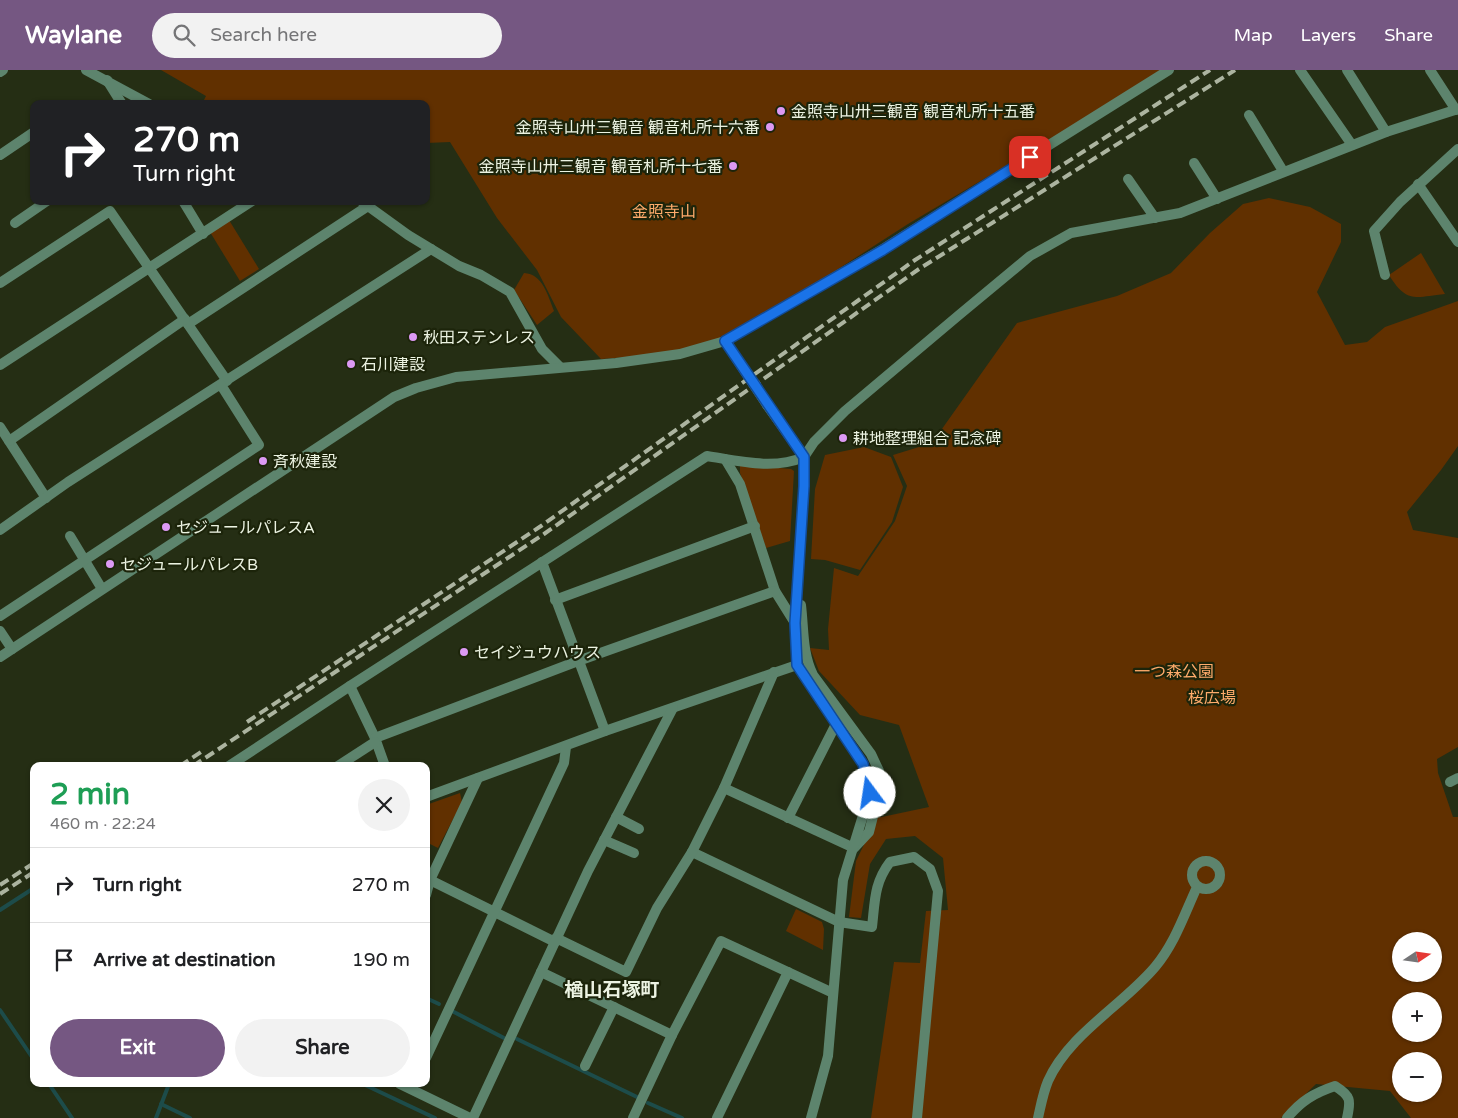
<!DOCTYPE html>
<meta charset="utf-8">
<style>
:root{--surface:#fff;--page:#f2f2f2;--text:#202124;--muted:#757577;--line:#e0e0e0;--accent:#755782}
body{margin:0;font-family:"Varela Round","Noto Sans JP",sans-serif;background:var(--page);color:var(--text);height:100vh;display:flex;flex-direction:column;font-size:19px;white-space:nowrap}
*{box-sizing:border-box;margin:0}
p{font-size:16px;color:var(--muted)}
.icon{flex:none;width:28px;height:28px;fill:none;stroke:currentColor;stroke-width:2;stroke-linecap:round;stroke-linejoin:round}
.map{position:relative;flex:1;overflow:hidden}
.side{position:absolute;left:30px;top:692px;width:400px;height:325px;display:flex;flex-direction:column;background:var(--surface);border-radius:10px;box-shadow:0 1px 4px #0004}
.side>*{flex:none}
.top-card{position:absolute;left:30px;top:30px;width:400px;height:105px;border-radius:10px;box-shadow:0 1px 4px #0004;background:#202124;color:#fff;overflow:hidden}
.needle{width:32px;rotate:77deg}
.controls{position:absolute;left:1392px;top:862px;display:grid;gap:10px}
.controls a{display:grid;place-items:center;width:50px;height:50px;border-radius:50%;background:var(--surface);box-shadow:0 1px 4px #0004;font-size:25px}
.pin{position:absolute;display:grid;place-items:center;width:42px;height:42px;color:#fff;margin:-21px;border-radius:10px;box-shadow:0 2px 8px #0006}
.me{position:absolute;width:55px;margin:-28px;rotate:346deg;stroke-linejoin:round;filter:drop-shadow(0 0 4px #0008)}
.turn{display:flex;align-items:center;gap:18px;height:105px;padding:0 20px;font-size:22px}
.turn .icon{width:65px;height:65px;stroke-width:2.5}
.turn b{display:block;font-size:35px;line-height:42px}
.round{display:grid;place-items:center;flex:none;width:52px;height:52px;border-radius:26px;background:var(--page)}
.overview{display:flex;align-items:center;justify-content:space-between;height:85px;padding:0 20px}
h1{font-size:30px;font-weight:700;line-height:38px;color:#1e9e55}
.action{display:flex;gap:10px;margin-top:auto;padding:10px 20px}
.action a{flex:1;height:58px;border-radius:30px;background:var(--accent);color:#fff;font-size:20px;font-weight:700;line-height:58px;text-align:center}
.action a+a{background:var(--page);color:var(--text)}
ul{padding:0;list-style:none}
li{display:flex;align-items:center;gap:15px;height:75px;padding:0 20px;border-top:1px solid var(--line)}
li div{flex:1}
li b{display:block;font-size:19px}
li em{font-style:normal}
header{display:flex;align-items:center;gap:30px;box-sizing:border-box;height:70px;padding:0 25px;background:var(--accent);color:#fff}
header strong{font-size:24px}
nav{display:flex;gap:28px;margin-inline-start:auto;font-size:18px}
.search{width:350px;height:45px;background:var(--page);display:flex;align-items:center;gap:12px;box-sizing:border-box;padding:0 18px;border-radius:28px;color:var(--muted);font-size:19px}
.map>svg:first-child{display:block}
.green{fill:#613000;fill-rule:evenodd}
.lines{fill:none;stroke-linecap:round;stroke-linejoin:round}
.stream{stroke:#1d4c4a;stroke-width:4}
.minor{stroke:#5d846d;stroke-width:10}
.rail{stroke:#acb4a0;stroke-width:4;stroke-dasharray:10 5;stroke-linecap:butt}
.minor-bridge{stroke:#5d846d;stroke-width:10}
.route-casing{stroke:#114b97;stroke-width:12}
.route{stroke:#1a73e8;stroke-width:9}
.poi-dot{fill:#dc99f4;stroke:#1c240a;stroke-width:2}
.labels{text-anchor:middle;stroke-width:4.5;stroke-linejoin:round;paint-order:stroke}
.poi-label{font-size:16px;fill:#ecf3e2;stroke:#1c240a;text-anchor:start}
.park-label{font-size:16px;fill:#feab6b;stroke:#1c240a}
.quarter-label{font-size:19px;font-weight:bold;fill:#ecf3e2;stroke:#1c240a}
</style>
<header>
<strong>Waylane</strong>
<div class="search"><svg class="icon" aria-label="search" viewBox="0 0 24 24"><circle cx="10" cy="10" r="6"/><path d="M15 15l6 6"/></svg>Search here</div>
<nav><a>Map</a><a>Layers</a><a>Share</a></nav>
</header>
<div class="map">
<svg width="1458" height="1048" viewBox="0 0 1458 1048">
<rect width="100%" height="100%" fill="#252e14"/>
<g class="green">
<path d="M161,0H1168L908,154L787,232L698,282L601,289L561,247L537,200L497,148L450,72L426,73V34H202L206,26Z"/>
<path d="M1269,128L1310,137L1341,154V172L1317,222L1345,275L1367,272L1385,257L1458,231V376L1441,400L1407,442L1413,460L1458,468V677L1437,689L1438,703L1453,747H1458V1048H1411L1390,1021L1316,1014L1281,1048H871L894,892L920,893L926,841L948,840L943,788L915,766L886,769L870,794L861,848L849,847L856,791L877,748L929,737L899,655L860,645L819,601L810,578L829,580L828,559L834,498L858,506L895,451L907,416L893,385L932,373L1017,253L1117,226L1171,203L1210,163L1243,134ZM1401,871H1434V904H1401ZM1401,931H1434V964H1401ZM1401,991H1434V1024H1401Z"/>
<path d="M229,150L259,199L240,211L210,162Z"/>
<path d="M1421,183L1445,224C1415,227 1407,234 1389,205Z"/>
<path d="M524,203C543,204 548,226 554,241L537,255L514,220Z"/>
<path d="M864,377L891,387L903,417L892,452L860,500L825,490L811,489L815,419L825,385Z"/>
<path d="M744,395L791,399L794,401L790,471L766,478L740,403V396Z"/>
<path d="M460,723L462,732L438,778L426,772V735Z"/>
<path d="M796,839L822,852L824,859L823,880L786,861Z"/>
</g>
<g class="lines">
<g class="stream">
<path d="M217,696L221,694"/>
<path d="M0,840L34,818"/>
<path d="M426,928L439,934"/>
<path d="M0,940L34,990"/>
<path d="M452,941L504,968"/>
<path d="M517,969L637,1027"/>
<path d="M49,1014L72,1048"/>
<path d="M363,1014L435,1048"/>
<path d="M648,1033L682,1048"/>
<path d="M161,1034L190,1048"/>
<path d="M156,1048L169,1014"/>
</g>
<g class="minor">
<path d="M86,0L149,34"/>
<path d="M1300,0L1352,75"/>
<path d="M1347,0L1386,62"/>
<path d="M1430,0L1456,40"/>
<path d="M0,2L3,0"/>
<path d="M107,10L122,34"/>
<path d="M1249,45L1283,101"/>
<path d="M0,85L34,62"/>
<path d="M1194,93L1217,129"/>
<path d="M1128,109L1155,148"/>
<path d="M1418,114L1458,172"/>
<path d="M183,131L203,164"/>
<path d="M361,131L408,165L459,196L481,205L510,222L542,279L560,297"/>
<path d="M15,153L47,131"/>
<path d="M1385,205L1374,161L1400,132L1458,79"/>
<path d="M0,213L110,141L227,311"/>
<path d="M188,254L368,136"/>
<path d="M0,295L252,131"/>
<path d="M0,357L46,428"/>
<path d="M9,371L185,249"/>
<path d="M725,389L740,414L775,521L795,553"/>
<path d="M0,460L68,412L431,179"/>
<path d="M70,466L102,519"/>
<path d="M542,492L605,661"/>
<path d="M555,530L755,456"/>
<path d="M0,546L259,375L221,315"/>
<path d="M0,561L12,579"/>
<path d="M0,587L394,327L416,318L456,307L616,293L680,284L725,271L883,179L1169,0"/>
<path d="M350,616L375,668L385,696"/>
<path d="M375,668L578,591L775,521"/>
<path d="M229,696L350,616L707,386C739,391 774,400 804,387L767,335"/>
<path d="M338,696L375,672"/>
<path d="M1450,712L1458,708"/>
<path d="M724,718L854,778L869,762L880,719L879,701L871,684L813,605C802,582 804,560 801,535"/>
<path d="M426,727L605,661L797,595"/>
<path d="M616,747L639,759"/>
<path d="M788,748L836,654"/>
<path d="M604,770L634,783"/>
<path d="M692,782L839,852L872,857C875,831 874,813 890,792L914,787L930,799L938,821L917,1048"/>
<circle cx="1206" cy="805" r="14"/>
<path d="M426,808L555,872"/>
<path d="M426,825L430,810L478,708"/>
<path d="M556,868L626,902L657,838L692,782L724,718L774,602"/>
<path d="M541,902L672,965"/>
<path d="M426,988L564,693L566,677"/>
<path d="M585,996L614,937"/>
<path d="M400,1014L470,1048"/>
<path d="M473,1048L588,801L673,638"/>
<path d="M633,1048L672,965L721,871L833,923"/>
<path d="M717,1048L788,902"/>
<path d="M811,1048L828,986L843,810L870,723L863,694L797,595L795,553L804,417V387L814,372L845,341L959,245L1030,186L1071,163L1180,143L1386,62L1458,39"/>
<path d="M1038,1048C1041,1035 1043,1023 1048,1011C1069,964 1122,936 1155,897C1175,873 1184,845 1197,817"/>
<path d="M1287,1048C1301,1031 1314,1023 1335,1016C1351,1026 1351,1030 1347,1048"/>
</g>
<g class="rail">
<path d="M247,652L541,456L915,190L1210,0"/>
<path d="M180,696L201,682"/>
<path d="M193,696L544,464L919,199L1235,0"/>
<path d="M0,815L34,793"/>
<path d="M0,824L34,802"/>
</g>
<path class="minor-bridge" d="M730,279L767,335"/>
</g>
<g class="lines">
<g class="route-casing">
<path id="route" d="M870,723L863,694L797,595L795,553L804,416V387L725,271L883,180L1030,87"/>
</g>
<use href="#route" class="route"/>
</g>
<g class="poi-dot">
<circle cx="781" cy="41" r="5"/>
<circle cx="770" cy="57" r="5"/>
<circle cx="733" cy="96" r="5"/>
<circle cx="413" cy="267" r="5"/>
<circle cx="351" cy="294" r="5"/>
<circle cx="843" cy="368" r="5"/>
<circle cx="263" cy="391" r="5"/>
<circle cx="166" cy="457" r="5"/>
<circle cx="110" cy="494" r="5"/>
<circle cx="464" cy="582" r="5"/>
</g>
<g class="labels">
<g class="poi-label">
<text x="791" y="47">金照寺山卅三観音 観音札所十五番</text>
<text x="760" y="63" text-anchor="end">金照寺山卅三観音 観音札所十六番</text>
<text x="723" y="102" text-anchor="end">金照寺山卅三観音 観音札所十七番</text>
<text x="423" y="273">秋田ステンレス</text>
<text x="361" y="300">石川建設</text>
<text x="853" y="374">耕地整理組合 記念碑</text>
<text x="273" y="397">斉秋建設</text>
<text x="176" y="463">セジュールパレスA</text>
<text x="120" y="500">セジュールパレスB</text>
<text x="474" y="588">セイジュウハウス</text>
</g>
<g class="park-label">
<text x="664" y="147">金照寺山</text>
<text x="1174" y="607">一つ森公園</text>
<text x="1212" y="633">桜広場</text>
</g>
<g class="quarter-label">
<text x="612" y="926">楢山石塚町</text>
</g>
</g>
</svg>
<div class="controls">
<a><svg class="needle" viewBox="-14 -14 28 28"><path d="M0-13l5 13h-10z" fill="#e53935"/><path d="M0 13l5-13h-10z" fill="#757577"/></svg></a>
<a>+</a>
<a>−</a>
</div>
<div class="pin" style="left:1030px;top:87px;background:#d93025"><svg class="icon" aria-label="arrive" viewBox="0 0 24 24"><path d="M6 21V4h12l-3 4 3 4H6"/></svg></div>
<svg class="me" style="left:870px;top:723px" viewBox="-20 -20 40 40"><circle r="19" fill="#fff"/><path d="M0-13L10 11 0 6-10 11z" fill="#1a73e8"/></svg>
<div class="top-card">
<div class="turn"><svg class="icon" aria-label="right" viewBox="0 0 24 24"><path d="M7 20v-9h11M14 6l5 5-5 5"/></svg><div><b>270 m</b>Turn right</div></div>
</div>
<section class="side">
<div class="overview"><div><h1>2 min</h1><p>460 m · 22:24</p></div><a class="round"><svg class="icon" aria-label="close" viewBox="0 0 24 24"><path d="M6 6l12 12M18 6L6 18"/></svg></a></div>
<ul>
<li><svg class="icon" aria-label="right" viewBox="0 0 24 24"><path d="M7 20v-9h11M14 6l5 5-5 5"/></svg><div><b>Turn right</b></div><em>270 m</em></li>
<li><svg class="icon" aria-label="arrive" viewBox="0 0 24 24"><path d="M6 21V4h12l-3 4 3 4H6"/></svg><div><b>Arrive at destination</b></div><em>190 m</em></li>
</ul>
<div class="action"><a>Exit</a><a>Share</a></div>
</section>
</div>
